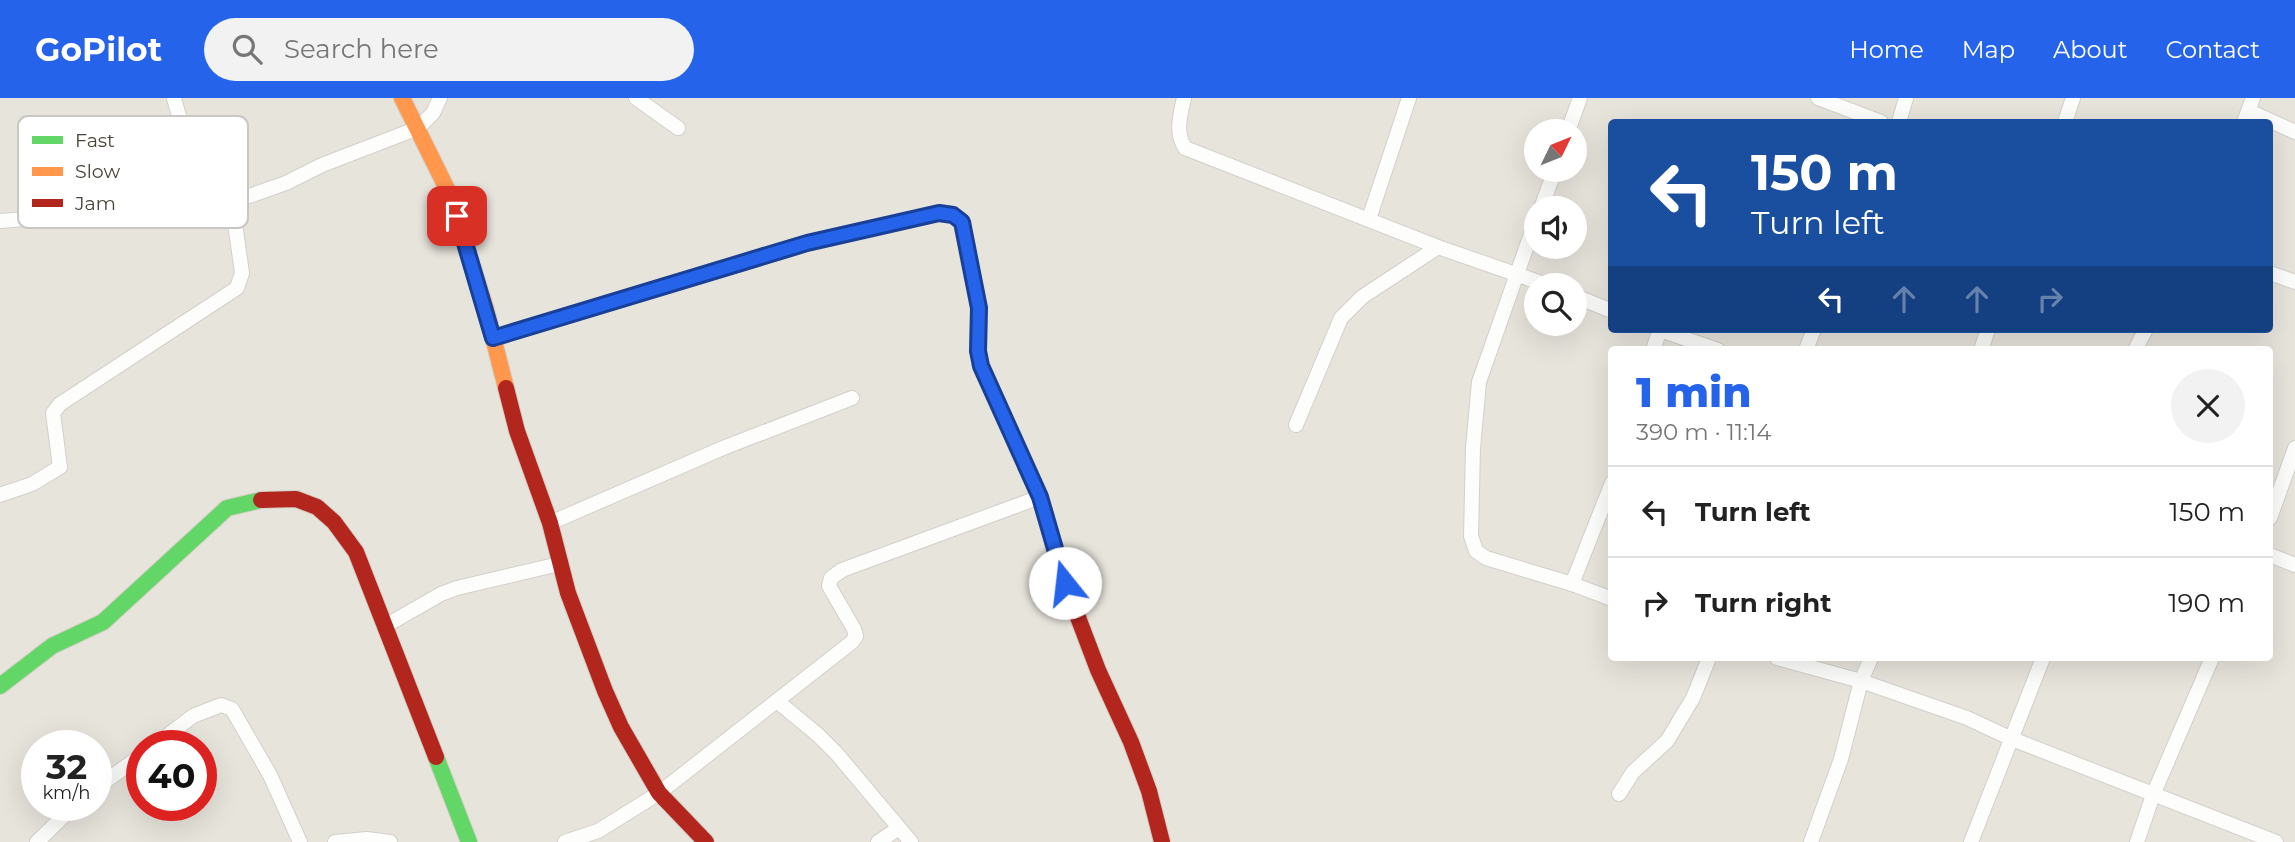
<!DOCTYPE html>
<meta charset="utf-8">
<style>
:root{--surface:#fff;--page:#f2f2f2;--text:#222;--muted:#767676;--line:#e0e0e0;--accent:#2563eb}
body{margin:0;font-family:Montserrat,sans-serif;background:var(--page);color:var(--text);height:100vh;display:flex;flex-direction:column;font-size:26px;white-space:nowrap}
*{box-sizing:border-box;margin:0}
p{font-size:23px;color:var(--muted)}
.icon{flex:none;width:38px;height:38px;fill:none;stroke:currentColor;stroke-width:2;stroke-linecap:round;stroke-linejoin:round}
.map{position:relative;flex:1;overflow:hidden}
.details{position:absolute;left:1608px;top:248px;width:665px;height:315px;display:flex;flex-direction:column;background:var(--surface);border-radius:7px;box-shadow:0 7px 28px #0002}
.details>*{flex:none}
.guide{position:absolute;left:1608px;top:21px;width:665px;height:214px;border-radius:7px;box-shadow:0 7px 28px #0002;background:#1a4fa0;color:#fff;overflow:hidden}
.needle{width:46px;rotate:47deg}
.buttons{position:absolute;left:1524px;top:21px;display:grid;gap:14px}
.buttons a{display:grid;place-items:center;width:63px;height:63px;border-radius:50%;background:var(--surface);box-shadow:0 7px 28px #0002;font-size:35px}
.speed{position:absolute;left:21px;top:632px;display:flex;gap:14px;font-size:35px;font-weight:700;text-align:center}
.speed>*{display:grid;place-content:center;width:91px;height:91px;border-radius:50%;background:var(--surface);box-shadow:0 7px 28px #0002;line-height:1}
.speed small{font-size:18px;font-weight:400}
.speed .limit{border:10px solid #d22;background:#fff;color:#111}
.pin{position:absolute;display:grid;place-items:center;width:60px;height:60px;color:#fff;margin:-30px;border-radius:14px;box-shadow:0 4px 10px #0006}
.me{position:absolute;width:77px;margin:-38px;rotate:344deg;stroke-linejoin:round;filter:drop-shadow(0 0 5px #0008)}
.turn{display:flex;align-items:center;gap:24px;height:147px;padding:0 28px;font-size:32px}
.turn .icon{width:91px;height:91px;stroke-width:2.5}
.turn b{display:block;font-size:49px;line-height:60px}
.lanes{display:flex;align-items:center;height:66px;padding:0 28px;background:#0003;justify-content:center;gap:35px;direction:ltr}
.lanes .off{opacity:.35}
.round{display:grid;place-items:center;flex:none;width:74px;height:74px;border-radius:37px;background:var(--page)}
.head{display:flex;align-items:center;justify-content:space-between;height:119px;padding:0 28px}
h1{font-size:42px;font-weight:800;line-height:52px;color:var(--accent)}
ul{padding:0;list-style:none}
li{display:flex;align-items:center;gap:21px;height:91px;padding:0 28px;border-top:2px solid var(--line)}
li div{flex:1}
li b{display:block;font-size:26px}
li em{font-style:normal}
header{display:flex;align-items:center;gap:42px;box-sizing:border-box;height:98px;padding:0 35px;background:var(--accent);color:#fff}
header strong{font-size:33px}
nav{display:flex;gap:38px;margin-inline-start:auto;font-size:24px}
.search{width:490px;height:63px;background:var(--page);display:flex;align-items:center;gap:18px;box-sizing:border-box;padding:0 24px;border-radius:38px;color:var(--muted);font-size:26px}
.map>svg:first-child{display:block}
.residential{fill:#e7e4dc;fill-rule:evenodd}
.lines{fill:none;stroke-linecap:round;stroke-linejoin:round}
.street-casing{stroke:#d2d0cb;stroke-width:16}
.fast-casing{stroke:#d3cfc5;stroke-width:18}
.slow-casing{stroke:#d3cfc5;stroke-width:18}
.jam-casing{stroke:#d3cfc5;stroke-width:18}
.street{stroke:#fdfdfc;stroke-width:14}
.fast{stroke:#63d668;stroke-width:16}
.slow{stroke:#ff974d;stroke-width:16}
.jam{stroke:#b3261e;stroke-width:16}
.route-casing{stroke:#184099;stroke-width:18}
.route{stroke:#2563eb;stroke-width:12}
.key{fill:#fff;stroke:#c9c7c4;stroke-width:2}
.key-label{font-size:19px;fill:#4b4439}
</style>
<header>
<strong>GoPilot</strong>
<div class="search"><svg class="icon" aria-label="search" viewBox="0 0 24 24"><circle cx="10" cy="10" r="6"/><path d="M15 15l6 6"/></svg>Search here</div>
<nav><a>Home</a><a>Map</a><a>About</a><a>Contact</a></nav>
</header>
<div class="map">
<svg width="2295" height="744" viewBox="0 0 2295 744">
<rect width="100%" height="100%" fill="#f4f2ee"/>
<path class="residential" d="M0,0H2295V744H0ZM1612,24H2270V231H1612ZM1536,33H1575V72H1536ZM1536,110H1575V149H1536ZM1536,187H1575V226H1536ZM1612,252H2270V560H1612ZM37,648H96V707H37ZM142,648H201V707H142Z"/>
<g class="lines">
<g class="street-casing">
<g id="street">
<path d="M174,0L203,106"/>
<path d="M636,0L678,30"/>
<path d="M1184,0C1180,18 1175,34 1185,50L1438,149L1547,187"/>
<path d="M1818,0L1881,24"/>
<path d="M2249,13L2295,34"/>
<path d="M1899,24L1906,0"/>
<path d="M2065,24L2073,0"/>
<path d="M2244,24L2253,0"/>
<path d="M1568,33L1580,0"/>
<path d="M1541,110L1555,72"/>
<path d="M1369,121L1409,0"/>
<path d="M1536,122L1479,284L1473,350L1471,438L1476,453L1486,460L1572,486L1612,501"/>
<path d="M0,123L232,104L286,85L322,67L418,30L433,15L440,0"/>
<path d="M2270,175L2295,184"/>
<path d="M1575,198L1612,213"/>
<path d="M1657,231L1718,252"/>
<path d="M1653,252L1660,231"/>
<path d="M1806,252L1814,231"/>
<path d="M1981,252L1988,231"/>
<path d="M2135,252L2146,231"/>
<path d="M1296,327L1341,220L1362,199L1438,149"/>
<path d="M0,397L32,386L60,369L53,315L60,306L237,190L242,175L232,104"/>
<path d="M2270,420L2295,350"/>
<path d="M550,425L723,350L852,300"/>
<path d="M2270,457L2295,467"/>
<path d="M1572,486L1612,385"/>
<path d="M385,528L441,496L457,490L559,466"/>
<path d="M1777,560L1861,583L1967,620L2012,641L2276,744"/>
<path d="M777,603L818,637L837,656L911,744"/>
<path d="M154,648L193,618L221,607L232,611L270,677L300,744"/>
<path d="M96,690L142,657"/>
<path d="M1619,696L1633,674L1667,643L1693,600L1709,560"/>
<path d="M37,744L75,707"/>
<path d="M335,744L367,741L390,744"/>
<path d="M565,744L598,733L659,695L852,544L856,538L854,531L829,488L831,480L842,472L1040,399"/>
<path d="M878,744L899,730"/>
<path d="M1811,744L1841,661L1861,583L1871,560"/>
<path d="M1971,744L2043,560"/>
<path d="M2137,744L2153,697L2212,560"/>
</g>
</g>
<g class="fast-casing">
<g id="fast">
<path d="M493,240L807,145L939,115L953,117L962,124L969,162"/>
<path d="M0,588L52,548L103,524L227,410L261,402"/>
<path d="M436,659L469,744"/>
</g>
</g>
<g class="slow-casing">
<path id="slow" d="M402,0L449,95L485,208L506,290"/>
</g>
<g class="jam-casing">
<g id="jam">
<path d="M969,162L979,210L978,253L981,268L1040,399L1065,485L1098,572L1131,644L1149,693L1162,744"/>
<path d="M506,290L517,333L550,425L568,495L605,593L621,629L659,695L706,744"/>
<path d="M261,402L296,401L317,409L334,424L356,454L436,659"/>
</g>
</g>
<use href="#street" class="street"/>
<use href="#fast" class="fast"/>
<use href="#slow" class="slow"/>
<use href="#jam" class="jam"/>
</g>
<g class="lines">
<g class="route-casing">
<path id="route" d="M457,118L493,240L807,145L939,115L953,117L962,124L979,210L978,253L981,268L1040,399L1065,485"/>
</g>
<use href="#route" class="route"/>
</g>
<rect x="18" y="18" width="230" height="112" rx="10" class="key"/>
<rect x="32" y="38" width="31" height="8" fill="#63d668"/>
<rect x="32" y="69" width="31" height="9" fill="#ff974d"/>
<rect x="32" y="101" width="31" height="8" fill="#b3261e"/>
<g class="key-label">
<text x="75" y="49">Fast</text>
<text x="75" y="80">Slow</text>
<text x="75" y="112">Jam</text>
</g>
</svg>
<div class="buttons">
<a><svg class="needle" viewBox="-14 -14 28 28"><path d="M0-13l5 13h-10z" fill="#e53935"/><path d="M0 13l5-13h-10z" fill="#767676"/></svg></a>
<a><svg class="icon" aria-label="sound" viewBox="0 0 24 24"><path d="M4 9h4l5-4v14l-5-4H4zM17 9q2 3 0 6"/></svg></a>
<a><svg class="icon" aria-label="search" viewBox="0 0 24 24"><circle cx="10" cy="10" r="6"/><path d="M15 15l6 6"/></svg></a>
</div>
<div class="speed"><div>32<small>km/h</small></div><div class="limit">40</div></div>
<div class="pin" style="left:457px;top:118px;background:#d93025"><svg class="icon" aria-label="arrive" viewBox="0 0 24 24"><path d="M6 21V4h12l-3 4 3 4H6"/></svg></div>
<svg class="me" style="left:1065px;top:485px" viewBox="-20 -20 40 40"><circle r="19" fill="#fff"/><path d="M0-13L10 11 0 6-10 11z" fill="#2563eb"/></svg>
<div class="guide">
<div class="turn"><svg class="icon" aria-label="left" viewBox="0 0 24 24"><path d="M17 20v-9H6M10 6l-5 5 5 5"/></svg><div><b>150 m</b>Turn left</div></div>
<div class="lanes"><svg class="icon" aria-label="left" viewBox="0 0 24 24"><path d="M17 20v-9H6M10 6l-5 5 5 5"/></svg><svg class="icon off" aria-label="ahead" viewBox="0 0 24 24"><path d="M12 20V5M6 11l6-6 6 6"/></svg><svg class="icon off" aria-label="ahead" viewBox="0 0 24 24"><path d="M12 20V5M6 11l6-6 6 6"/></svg><svg class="icon off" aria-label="right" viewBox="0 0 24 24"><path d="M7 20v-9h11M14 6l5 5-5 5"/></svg></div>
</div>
<section class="details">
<div class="head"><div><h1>1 min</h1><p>390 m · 11:14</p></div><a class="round"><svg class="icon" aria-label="close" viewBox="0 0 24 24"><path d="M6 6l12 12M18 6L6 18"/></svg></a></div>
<ul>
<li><svg class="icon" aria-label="left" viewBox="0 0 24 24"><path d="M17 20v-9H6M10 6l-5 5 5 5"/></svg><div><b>Turn left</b></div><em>150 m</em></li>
<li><svg class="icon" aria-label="right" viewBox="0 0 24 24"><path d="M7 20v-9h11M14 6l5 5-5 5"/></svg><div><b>Turn right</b></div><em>190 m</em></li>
</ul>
</section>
</div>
